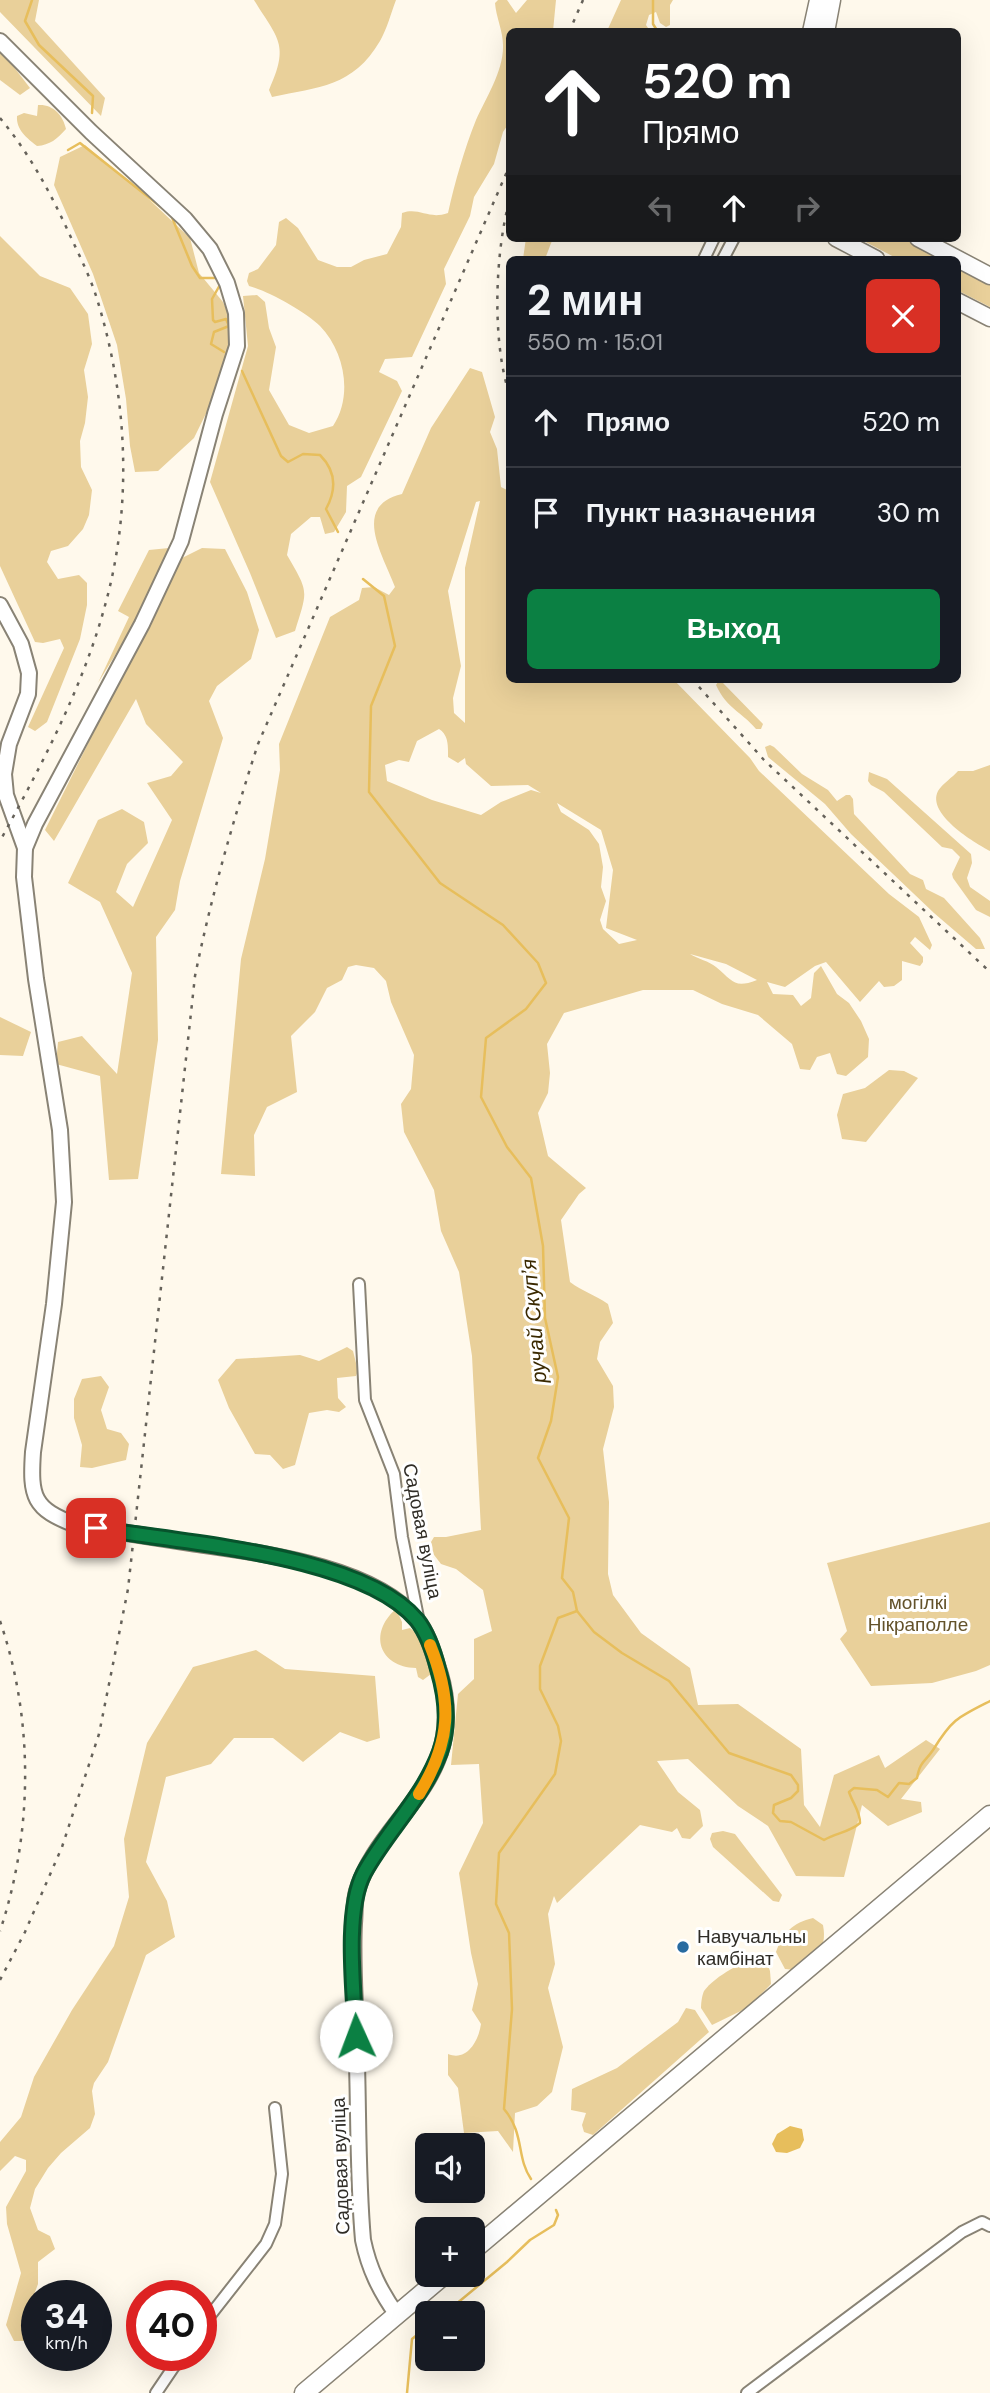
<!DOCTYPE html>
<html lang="ru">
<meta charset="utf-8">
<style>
:root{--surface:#171b24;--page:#242831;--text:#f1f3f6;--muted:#9ea1a6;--line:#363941;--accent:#0b8043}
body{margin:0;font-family:"DM Sans",sans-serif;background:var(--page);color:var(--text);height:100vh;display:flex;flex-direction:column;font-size:26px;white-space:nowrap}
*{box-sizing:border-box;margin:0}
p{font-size:23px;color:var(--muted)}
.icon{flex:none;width:38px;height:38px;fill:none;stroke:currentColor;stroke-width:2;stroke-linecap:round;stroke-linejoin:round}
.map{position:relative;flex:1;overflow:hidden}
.sheet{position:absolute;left:506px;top:256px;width:455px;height:427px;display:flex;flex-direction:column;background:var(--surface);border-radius:10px;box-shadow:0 7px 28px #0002}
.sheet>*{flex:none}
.top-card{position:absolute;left:506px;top:28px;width:455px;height:214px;border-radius:10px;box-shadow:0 7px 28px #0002;background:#202124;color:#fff;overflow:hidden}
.buttons{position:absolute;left:415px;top:2133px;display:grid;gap:14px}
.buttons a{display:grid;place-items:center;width:70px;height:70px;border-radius:10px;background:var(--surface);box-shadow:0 7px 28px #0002;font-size:35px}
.speed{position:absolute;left:21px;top:2280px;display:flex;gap:14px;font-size:35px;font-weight:700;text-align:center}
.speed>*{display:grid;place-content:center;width:91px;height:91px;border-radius:50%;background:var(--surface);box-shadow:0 7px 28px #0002;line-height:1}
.speed small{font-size:18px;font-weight:400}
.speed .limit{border:10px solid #d22;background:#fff;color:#111}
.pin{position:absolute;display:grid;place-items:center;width:60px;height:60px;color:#fff;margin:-30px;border-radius:14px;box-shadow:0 4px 10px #0006}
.me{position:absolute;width:77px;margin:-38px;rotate:358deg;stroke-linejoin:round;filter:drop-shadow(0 0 5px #0008)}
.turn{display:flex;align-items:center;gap:24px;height:147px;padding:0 21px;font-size:32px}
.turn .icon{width:91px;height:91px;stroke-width:2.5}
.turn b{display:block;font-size:49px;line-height:60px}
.lanes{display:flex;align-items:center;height:66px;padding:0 21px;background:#0003;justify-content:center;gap:35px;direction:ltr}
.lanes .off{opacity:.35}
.round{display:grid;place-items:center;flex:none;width:74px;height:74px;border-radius:10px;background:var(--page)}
.summary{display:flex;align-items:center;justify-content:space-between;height:119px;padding:0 21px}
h1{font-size:42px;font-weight:800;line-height:52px}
.cta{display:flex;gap:14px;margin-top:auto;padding:14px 21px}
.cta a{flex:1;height:80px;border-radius:10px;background:var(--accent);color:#fff;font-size:28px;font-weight:800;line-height:80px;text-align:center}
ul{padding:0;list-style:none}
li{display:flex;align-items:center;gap:21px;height:91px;padding:0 21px;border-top:2px solid var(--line)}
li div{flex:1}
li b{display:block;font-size:26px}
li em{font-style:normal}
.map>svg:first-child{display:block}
.green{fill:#e9d09a;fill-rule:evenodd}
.water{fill:#e7be5c}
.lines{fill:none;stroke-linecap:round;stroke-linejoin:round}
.stream{stroke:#e7be5c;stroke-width:2.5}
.minor-casing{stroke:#898375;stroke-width:14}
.tertiary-casing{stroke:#898375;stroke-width:18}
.secondary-casing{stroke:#898375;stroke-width:19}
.primary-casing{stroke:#898375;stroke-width:21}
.minor{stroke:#fff;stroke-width:10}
.tertiary{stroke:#fff;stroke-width:14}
.secondary{stroke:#fff;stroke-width:16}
.primary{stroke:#fff;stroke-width:18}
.rail{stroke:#66625a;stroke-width:2.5;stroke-dasharray:3.5 7;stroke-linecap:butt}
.route-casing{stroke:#07532c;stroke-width:18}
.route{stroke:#0b8043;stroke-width:12}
.slow{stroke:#f59e0b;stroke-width:12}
.poi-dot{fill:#286ba0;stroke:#fff;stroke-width:2.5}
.labels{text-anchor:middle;stroke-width:6;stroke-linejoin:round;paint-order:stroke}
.street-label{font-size:19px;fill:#302d27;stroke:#fff}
.park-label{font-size:19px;fill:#63522a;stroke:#fff}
.poi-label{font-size:19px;fill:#302d27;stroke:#fff;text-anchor:start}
.water-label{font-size:21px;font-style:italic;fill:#3a2900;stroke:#fff}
</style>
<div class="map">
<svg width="990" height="2393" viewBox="0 0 990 2393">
<rect width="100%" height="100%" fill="#fff9ec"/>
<g class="green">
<path d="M0,0H39L35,21L105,98L101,116L0,12Z"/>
<path d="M254,0H396C391,13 387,29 380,41C353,87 319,87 272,97L269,90C290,44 278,39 254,0Z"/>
<path d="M498,0H507L516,13L527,0H556L553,31L509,32V123L503,132L494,164L474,197L470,216L444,269L446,284L412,357L385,359L379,372L397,381L402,391L361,477L347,486L346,512L334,532L325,534L320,517H311L291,534L287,555C309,593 308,589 295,631L276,638L250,573L210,482L248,346L243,296L257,295L265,302L269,328L276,347L269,390L289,425L309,433L333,426C353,396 345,352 320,326C306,312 268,291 249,286L247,281L249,273L258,269L276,245L279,222L286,218L298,228L318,260L337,267H351L364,260L387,254L401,227L402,213C420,207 428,220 448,213C455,182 464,150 476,120C486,98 504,70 503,45C503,31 496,17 495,3Z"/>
<path d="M621,0H673L670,5V25L666,27L660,23L656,12L649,15L646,25L650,31H607Z"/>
<path d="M0,49L30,88L20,95L0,80Z"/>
<path d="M38,105C53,104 63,115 66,129C57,139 50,145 37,146C27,138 16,130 17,116L24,113L37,116Z"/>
<path d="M85,145L138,189L190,238L199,273L223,302L234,326L217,391L194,438L158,471L135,472L130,446L126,399L117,345L93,274L54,185L60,157Z"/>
<path d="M0,236L40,276L70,288L88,314L92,344L84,370L88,397L85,423L80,441L81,467L92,490L89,515L83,529L68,546L51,551L47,562L58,579L79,575L87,583V605L80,639L47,722L35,731L28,727L64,648L60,639L43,643L35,642L0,566Z"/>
<path d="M526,238H553L545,259H523Z"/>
<path d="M858,238H905L945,259H898Z"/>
<path d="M957,265L990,282V307L957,290Z"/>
<path d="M470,368L482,372L495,417L490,432L497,449L501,487L509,491V679H673L750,758L759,771L889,894L919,917L932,945L930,950L915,937L910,943L923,957V962L920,966L902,961V980L894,986L884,987L879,981L860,1002L826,962L815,966L785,987L767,982L773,994L793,995L801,1006L811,998L814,973L821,966L837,994L849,1003L861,1021L869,1039L868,1057L846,1076L837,1074L830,1053L817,1057L810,1070L800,1069L792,1044L758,1015L722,1004L693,990H643L564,1013L547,1044L550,1073L548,1093L538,1113L548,1156L586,1188L579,1194L561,1220L570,1282C582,1291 595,1295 608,1304L613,1323L600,1342L597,1359L613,1386L614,1407L603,1449L609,1502L608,1574L613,1595L641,1633L690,1668L698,1705L738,1704L801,1749L804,1805L820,1827L834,1775L879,1755L885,1768L926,1740L940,1749L901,1799L921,1802L922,1812L888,1826L862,1805L844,1877L796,1876L768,1826L738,1806L688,1759L657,1761L678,1792L700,1810L703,1826L690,1839L682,1838L677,1828L672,1832L640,1825L557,1903L554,1896L548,1914L555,1964L548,1988L563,2047L552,2092L537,2106L515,2113L513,2152L498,2131L464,2133L458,2088L448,2075V2054C468,2062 479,2039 481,2024L472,2010L478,1984L471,1953L459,1873L483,1823L479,1764L451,1765L458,1694L474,1679V1639L492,1631L483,1590L456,1569L441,1564L428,1547L434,1537H446L481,1530L472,1356L459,1272L441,1231L434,1190L404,1132L401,1104L411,1089L414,1055L391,1002L386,981L374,968L356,965L348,967L342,980L327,988L315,1012L291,1036L297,1092L267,1107L254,1135L255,1176L221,1174L241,959L265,859L280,770L279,744L330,617L359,600L362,588L374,587L389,595L395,587C383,555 351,506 402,494L431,428ZM480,501L465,568V723L454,713L453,698L461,666L448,591L476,502ZM439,729C449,735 448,747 448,757L458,763L465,758L466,764L491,786L528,785L541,793L531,790L501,802L481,815L432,800L387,781L385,765L399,760L409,762L417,741ZM557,803L601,830L613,870L606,928L637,940L619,944L603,929L600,920L606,901L601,887L603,867L599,844L589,830L561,812ZM690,954L726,964L757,980C734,989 733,981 716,967C709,961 698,959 690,954Z"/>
<path d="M169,548L142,611L98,683L129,617L118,611L149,550Z"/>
<path d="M202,548L225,549L247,592L259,630L251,659L217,686L209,701L223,738L180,881L175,910L156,937L158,1040L138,1179L109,1180L100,1076L56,1064L58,1042L82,1036L117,1074L132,973L100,902L68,883L98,820L122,809L144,822L148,843L127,864L116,892L133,907L172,820L147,783L171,776L183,762L146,724L136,699L54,841L45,830L180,559Z"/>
<path d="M718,682L723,683L763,724L761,729H756C741,711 727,709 716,685Z"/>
<path d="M770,745L774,747L802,774L828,790L837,801L846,795H850L853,799L854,814L910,874L923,880L926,889L944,898L980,938L985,949H976L934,913L851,834L825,804L768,757L765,747Z"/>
<path d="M990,765V851C975,843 926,814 938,791C942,784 953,777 958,771H973Z"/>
<path d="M869,772L887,779L971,854L972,863L967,878L970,887L990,901V917L976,910L953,878L952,874L960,857L952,849L942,847L884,792L871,785L868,781Z"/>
<path d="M0,1017L31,1032L23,1056L0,1055Z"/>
<path d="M889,1070L904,1071L918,1078L866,1142L842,1139L837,1115L843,1094L865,1088Z"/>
<path d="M347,1347L353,1351L358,1371L356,1376L337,1378L338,1398L346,1407L339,1412L327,1410L309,1413L295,1465L283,1469L270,1455L255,1454L229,1408L218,1380L236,1359L300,1355L319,1361Z"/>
<path d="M101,1376L109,1387L101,1410L107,1429L121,1433L129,1444L126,1460L92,1468L80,1467L82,1445L74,1418V1399L82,1379Z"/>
<path d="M990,1522V1665L976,1671L932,1683L871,1686L840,1639L847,1631L827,1563Z"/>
<path d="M396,1609L402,1622V1630L410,1628C424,1638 427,1658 431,1674L423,1680L418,1677L416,1668C379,1667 368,1633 396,1609Z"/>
<path d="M256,1650L285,1669L375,1676L380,1738L367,1742L340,1732L303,1762L273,1738H234L211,1764L166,1777L146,1862L167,1901L175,1937L146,1955L108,2062L94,2083L92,2091L95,2114L90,2128L61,2153L48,2168L35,2189L30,2208L38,2230L50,2236L55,2249L38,2262V2284L25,2319L30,2328L26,2341H14L6,2325L21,2273L7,2224L6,2207L26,2171V2160L15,2156L0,2171V2142L21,2117L34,2077L72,2010L114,1946L129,1897L124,1839L147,1743L193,1667Z"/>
<path d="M723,1831L735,1834L782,1895L779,1902L773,1901L713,1847L710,1839L712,1833Z"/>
<path d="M813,1918L823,1925C828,1952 814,1955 795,1970L785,1969L776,1952C783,1932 793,1923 813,1918Z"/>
<path d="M765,1957L770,1971L771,1984L749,2007L712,2025L701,2008C701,2003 702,1995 704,1991C715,1976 747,1958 765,1957Z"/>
<path d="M686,2008L695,2010L709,2032L593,2135L584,2132L582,2125L586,2113L571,2110L572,2089L617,2068L678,2022Z"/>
</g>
<path class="water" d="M790,2126L802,2129L804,2140L800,2148L787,2153L776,2152L772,2144L777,2134Z"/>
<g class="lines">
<g class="stream">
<path d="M32,0L25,21L39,45L93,96L92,113"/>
<path d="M653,0V24L658,32"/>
<path d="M68,150L80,143L166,211"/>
<path d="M171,215L192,266L200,278H217"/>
<path d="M221,283L212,299L213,320L215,322L226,319L229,326L214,332L211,344L224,352"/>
<path d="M242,371L281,456L288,462L303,454L320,455C336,471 337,489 326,509L338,532"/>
<path d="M363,579L384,596L395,646L371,706L369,792L440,883L503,925L538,963L546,983L526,1009L486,1038L481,1097L507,1147L531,1178L543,1246L545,1318L558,1377L551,1421L538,1458L569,1518L562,1578L573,1592L577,1611L594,1632L622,1653L669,1681L729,1753L791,1775L798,1785V1791L791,1798L774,1805L773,1813L780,1821L791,1822L824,1840C836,1833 850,1832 860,1823C860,1811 853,1804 849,1792L854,1788L877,1790L888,1797L899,1783L909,1784L917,1778C920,1761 925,1762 933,1750C952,1719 958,1717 990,1701"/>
<path d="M531,2179C516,2157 525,2134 504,2109L512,2009L509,1933L496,1904L499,1853L555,1774L561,1741L558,1726L540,1689V1666L558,1618L577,1611"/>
<path d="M444,2314L507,2262L530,2240L554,2225L558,2215L556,2210"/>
<path d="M407,2393L412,2339L427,2327"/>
</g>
<g class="minor-casing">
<g id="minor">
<path d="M704,259L714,238"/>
<path d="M723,259L734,238"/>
<path d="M359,1284L365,1400L394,1474L402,1537L419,1622"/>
<path d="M201,2327L266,2244L275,2224L282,2174L275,2108"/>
<path d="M156,2393L181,2356"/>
<path d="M747,2393L962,2232L982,2222L990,2226"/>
</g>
</g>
<g class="tertiary-casing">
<g id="tertiary">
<path d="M0,41L91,132L185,219L210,249L227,283L236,313L237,346L215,414L181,541L142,624L35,824L25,848"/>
<path d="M0,605L21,644L29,673L28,694L9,744L4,774L6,795L25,848L24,877L36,979L60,1130L64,1202L54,1304L33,1452C30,1497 33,1509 76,1525C114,1531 153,1537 191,1543C258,1553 372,1565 417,1620C429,1635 434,1656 440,1674C447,1698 448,1722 442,1746C427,1802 373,1837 357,1891C354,1901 355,1913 354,1923C352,1960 355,1997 356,2034C359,2102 357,2172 363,2240C369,2269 380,2291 397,2315"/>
</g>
</g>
<g class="secondary-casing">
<g id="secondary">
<path d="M811,32L818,0"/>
<path d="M826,32L832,0"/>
<path d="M836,238L876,259"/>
<path d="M918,238L990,276"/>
<path d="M957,301L990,318"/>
</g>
</g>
<g class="primary-casing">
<g id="primary">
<path d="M472,2251L990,1815"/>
<path d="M304,2393L444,2275"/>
</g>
</g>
<use href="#minor" class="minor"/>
<use href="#tertiary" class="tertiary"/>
<use href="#secondary" class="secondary"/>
<use href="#primary" class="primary"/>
<g class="rail">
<path d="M569,32L583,0"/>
<path d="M0,118C29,153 49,190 68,231C78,253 90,276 97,299C128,399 133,508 104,609C82,689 40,768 0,841"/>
<path d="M509,202C495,255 492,340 509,393"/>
<path d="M692,679L764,760L990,972"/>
<path d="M0,1621C34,1720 33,1832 0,1931"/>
<path d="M0,1980L25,1932L62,1847L99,1734L128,1589L195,976C211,897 233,821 258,744L509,167"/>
</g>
</g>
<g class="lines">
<g class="route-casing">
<path id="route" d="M96,1528C180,1543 362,1554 417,1620C428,1634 434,1653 438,1669C446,1696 450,1725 440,1752C423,1798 387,1831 364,1873C344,1911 354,1992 356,2036"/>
</g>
<use href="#route" class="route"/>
<path class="slow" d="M419,1794C451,1742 453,1702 430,1645"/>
</g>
<circle class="poi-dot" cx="683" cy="1947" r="7"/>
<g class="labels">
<g class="street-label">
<text transform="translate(423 1531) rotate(79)" y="7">Садовая вуліца</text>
<text transform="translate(340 2166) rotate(-92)" y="7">Садовая вуліца</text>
</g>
<g class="park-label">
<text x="918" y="1609">могілкі<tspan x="918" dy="22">Нікраполле</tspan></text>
</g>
<g class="poi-label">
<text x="697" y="1943">Навучальны<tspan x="697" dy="22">камбінат</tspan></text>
</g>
<g class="water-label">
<text transform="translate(534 1321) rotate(-95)" y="7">ручай Скупʼя</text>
</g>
</g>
</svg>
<div class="buttons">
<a><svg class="icon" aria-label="sound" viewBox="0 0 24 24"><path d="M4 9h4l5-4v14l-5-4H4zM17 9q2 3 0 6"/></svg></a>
<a>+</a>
<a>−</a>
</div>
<div class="speed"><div>34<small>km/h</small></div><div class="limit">40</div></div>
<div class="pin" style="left:96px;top:1528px;background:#d93025"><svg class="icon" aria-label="arrive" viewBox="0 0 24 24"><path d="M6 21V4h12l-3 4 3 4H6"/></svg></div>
<svg class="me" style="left:356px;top:2036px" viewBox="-20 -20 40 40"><circle r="19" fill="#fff"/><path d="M0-13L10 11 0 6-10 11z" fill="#0b8043"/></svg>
<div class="top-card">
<div class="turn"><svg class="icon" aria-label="ahead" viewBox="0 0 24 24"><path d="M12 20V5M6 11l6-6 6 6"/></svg><div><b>520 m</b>Прямо</div></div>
<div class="lanes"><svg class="icon off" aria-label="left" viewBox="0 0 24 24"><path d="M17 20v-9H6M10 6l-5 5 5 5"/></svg><svg class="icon" aria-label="ahead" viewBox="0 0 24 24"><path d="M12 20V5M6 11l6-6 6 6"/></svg><svg class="icon off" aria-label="right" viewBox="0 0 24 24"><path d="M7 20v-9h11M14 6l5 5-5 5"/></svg></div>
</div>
<section class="sheet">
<div class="summary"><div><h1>2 мин</h1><p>550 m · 15:01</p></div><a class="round" style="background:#d93025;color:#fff"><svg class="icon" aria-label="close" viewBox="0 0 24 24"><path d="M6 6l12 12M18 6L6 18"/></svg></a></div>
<ul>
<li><svg class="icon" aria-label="ahead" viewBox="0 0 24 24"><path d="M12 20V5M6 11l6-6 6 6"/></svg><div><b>Прямо</b></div><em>520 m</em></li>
<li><svg class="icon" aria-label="arrive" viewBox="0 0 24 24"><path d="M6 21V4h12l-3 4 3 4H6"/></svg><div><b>Пункт назначения</b></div><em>30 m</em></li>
</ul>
<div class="cta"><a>Выход</a></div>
</section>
</div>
